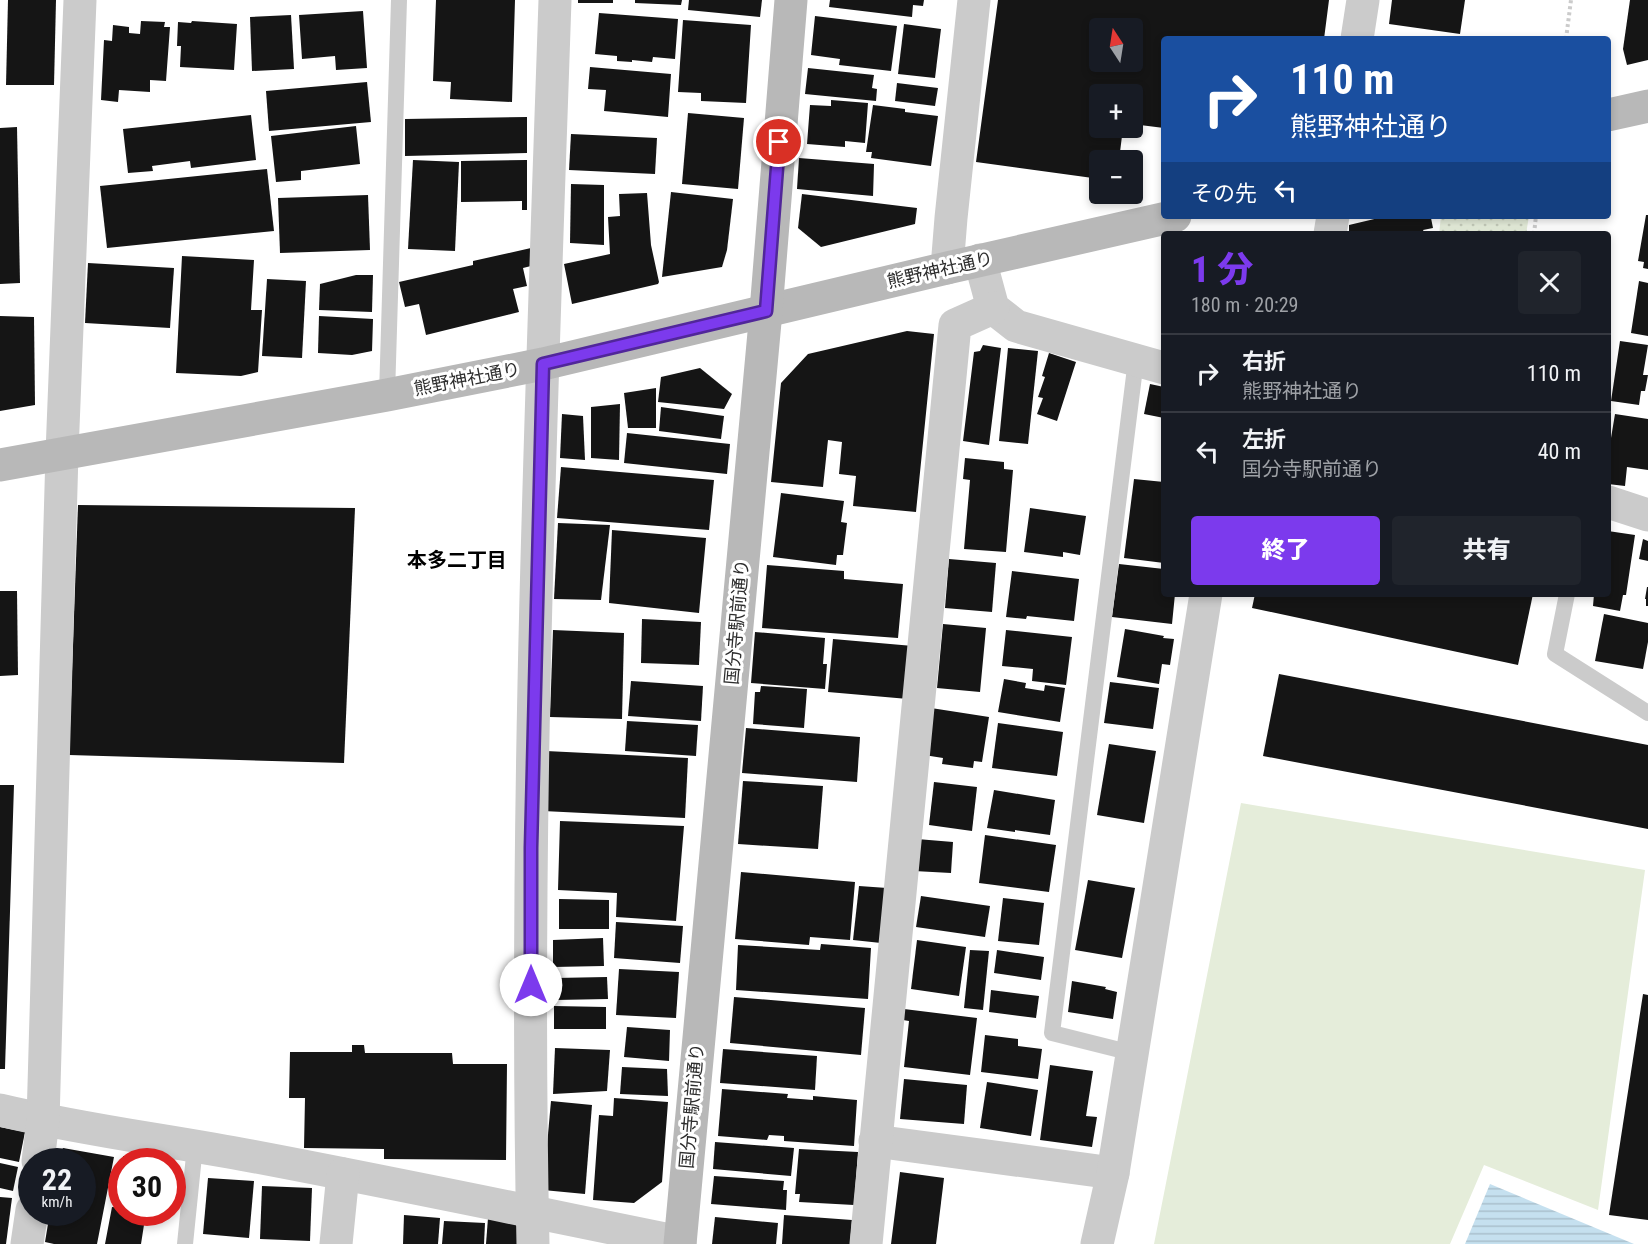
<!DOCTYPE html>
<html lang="ja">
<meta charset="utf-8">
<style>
:root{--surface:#171b24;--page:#20242c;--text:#f1f3f6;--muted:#9ea1a6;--line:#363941;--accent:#7c3aed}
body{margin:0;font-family:"Roboto Condensed","Noto Sans JP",sans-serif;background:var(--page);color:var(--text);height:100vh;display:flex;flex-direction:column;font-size:22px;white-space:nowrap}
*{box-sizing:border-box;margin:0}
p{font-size:20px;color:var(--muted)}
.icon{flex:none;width:33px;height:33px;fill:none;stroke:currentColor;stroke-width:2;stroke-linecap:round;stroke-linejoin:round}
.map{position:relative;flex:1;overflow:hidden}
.side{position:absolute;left:1161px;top:231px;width:450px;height:366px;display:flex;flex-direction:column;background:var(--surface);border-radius:6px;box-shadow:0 3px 9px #0003}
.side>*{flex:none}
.banner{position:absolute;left:1161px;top:36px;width:450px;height:183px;border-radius:6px;box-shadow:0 3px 9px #0003;background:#1a4fa0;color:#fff;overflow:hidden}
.needle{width:39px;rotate:348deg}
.buttons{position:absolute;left:1089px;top:18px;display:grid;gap:12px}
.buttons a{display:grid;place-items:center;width:54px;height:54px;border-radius:6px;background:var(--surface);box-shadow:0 3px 9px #0003;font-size:30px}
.speed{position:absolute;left:18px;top:1148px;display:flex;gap:12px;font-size:30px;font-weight:700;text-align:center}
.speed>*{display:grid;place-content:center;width:78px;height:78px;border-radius:50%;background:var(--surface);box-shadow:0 3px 9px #0003;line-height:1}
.speed small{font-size:15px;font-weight:400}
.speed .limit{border:9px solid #d22;background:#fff;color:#111}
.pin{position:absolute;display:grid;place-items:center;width:51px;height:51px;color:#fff;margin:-26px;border:3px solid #fff;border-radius:50%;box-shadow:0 2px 6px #0007}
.me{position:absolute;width:66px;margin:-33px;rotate:0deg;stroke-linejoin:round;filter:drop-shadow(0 0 4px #0008)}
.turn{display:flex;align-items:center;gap:21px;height:126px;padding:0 30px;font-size:27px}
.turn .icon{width:78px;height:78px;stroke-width:2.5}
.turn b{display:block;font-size:42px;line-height:51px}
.then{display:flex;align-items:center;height:57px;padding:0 30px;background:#0003;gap:12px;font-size:22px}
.round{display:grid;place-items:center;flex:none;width:63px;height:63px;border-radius:6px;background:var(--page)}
.headline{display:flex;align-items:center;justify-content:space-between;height:102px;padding:0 30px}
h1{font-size:36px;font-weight:800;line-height:45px;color:var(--accent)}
.cta{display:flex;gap:12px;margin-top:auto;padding:12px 30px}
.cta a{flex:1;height:69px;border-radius:6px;background:var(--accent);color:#fff;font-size:24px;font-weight:800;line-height:69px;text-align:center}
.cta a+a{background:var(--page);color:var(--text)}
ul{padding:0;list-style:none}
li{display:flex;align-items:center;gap:18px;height:78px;padding:0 30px;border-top:2px solid var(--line)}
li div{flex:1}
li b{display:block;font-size:22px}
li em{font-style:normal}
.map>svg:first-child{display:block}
.grass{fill:#e5edda}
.garden{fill:url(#garden-dots)}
.water{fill:url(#water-rules)}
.building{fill:#151515;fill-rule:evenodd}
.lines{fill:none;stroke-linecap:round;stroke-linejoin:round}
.path{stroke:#cbcbcb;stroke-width:4;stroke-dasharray:3 3;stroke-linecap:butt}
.lane{stroke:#cbcbcb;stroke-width:16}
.street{stroke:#cbcbcb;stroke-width:33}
.secondary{stroke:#b8b8b8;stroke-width:33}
.route-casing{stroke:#51269a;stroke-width:15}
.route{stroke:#7c3aed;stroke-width:10}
.labels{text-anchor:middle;stroke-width:6;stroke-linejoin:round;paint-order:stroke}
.street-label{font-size:18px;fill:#2e2e2e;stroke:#fff}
.neighbourhood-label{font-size:20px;font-weight:bold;fill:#000;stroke:#fff}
</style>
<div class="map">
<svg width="1648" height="1244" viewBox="0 0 1648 1244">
<defs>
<pattern id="garden-dots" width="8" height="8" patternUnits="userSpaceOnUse" patternTransform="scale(1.5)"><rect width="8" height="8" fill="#e5edda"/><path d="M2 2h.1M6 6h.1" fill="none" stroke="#c5ccbb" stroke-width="1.8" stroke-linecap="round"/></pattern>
<pattern id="water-rules" width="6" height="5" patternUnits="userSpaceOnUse" patternTransform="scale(1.5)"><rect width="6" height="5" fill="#c5e0ef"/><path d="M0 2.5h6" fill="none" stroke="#aac0cd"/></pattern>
</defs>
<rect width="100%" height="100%" fill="#fff"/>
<path class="grass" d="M1241,803L1645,870L1598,1210L1484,1165L1450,1244H1154Z"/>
<path class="garden" d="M1441,216H1529L1526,234H1439Z"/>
<path class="water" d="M1490,1184L1634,1244H1465Z"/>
<g class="building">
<path d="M8,0H56L54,85H6Z"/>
<path d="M436,0H515L512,102L450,99L451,82L433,81Z"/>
<rect x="578" y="0" width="35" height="3"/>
<path d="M635,0H682L681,5L635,3Z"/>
<path d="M689,0H762L760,17L688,10Z"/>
<path d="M830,0H924L923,6L913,5L912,17L829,7Z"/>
<path d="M998,0H1329L1324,39H1164V128L1132,124V94H1100V128H1123L1119,160H1100V179L976,162ZM1100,28H1132V62H1100Z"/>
<path d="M1392,0H1465L1460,34L1389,24Z"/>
<path d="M1630,0H1648V60L1627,65L1623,49Z"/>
<path d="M363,11L367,68L336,70L335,56L302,59L299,15Z"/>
<path d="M599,13L678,19L675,59L653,57L652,62L632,60V62L617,61V56L595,54Z"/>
<path d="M291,15L294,69L252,71L250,17Z"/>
<path d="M815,16L897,26L891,71L839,65L840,59L811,55Z"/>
<path d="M683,20L751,25L746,103L701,101V93L678,92Z"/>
<path d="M141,21L165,22L164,27H170L166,81L150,80V92L119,90L118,102L101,100L104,40L112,41L113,25L129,27V33L140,34Z"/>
<path d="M192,21L237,24L234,70L180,67L181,46H177L178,22L191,23Z"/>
<path d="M904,24L941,29L935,78L898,74Z"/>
<path d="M590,67L671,74L668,117L604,111L606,90L588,89Z"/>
<path d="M808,68L874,75L872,88L877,89L876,101L805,94Z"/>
<path d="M367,82L371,122L269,131L266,91Z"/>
<path d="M897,83L938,88L935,106L895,101Z"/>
<path d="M831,100L868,103L865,143L845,141V147L807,144L810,105L831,106Z"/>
<path d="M873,105L905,109V112L938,116L931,166L871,158L872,152H866Z"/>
<path d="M688,113L744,118L738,189L682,184Z"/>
<path d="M251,115L256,160L191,168L190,161L152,166L153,171L128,173L123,129Z"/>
<path d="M527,117V153L405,156V119Z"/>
<path d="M356,126L360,164L301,171V180L276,182L271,136Z"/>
<path d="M17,127L20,283L0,284V128Z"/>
<path d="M571,134L657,138L655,174L569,170Z"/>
<path d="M799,158L874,164L873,196L797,189Z"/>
<path d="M413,160L459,162L455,251L408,249Z"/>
<path d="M527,160V210H522V201L461,202V161Z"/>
<path d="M267,169L274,231L107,248L100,186Z"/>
<path d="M571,184L604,185V245L570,243Z"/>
<path d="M671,192L733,199L727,250L722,267L662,277Z"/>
<path d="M647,193L651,245L659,282L658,284L572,304L564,264L610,254L608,217L620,216L619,194Z"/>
<path d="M802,194L917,208L915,224L821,247L798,228Z"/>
<path d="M368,195L370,250L280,253L278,198Z"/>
<path d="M1646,215H1648V269L1643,268L1644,262L1638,261Z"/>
<path d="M1387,216H1437V217L1431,218L1433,228L1423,230L1425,234H1349V225Z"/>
<path d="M531,248L535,265L523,268L527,286L513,289L519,312L426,335L419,304L405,307L399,282L473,265V261Z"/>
<path d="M182,256L254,260L251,310H262L258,372L241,376L176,373Z"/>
<path d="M88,263L174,268L170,328L85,323Z"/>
<path d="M356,275H373L372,312L319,310L320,284Z"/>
<path d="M267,279L306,281L302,358L262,356Z"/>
<path d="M1639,281L1648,283V336L1631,333Z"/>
<path d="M0,316L34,317L35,405L0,411Z"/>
<path d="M319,316L373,319L372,351L352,355L318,353Z"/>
<path d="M907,331L934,334L916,512L853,506L856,476L839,474L842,442L828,440L823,487L771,482L781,383L808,354Z"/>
<path d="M1620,341L1648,345L1643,375H1648L1645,391H1641L1639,405L1611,401Z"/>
<path d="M983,345L1001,348L989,445L963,441L974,352L980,351Z"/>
<path d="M1008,348L1038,351L1028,444L999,441Z"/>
<path d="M1049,353L1076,362L1057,421L1037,414L1043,398L1038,397L1045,377L1042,376Z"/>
<path d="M700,368L732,394L724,409L658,402L661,377Z"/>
<path d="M1150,384L1164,387V418L1144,414Z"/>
<path d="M656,388V428H628L624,393Z"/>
<path d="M620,404L619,460L591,458V407Z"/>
<path d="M661,407L724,416L721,439L659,431Z"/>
<path d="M562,414L583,416L585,460L560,458Z"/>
<path d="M1615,414L1648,419V470L1627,467L1625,486L1608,484V456Z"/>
<path d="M627,433L730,444L727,474L624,463Z"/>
<path d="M965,458L1004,462V469L1013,470L1006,552L964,549L970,480L963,479Z"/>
<path d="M561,467L714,480L709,530L557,518Z"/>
<path d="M1134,479L1164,482V563L1124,558Z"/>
<path d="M781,493L844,501L841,522L847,523L843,555H837L836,565L773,557Z"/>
<path d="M78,505L355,508L344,763L69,755Z"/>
<path d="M1030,508L1086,516L1080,555L1063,552V557L1024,552Z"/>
<path d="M558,523L610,525L601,600L554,599Z"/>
<path d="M612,530L706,538L699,613L609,603Z"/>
<path d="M1608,531L1635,535L1626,595H1623L1620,611L1593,606L1594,594H1608Z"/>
<path d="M1643,539L1648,541V561L1639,559Z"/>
<path d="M949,559L996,563L992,612L945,608Z"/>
<path d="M1119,564L1164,569V594H1175L1172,624L1112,617Z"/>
<path d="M767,565L844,571V579L903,584L898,638L762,628Z"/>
<path d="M1012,571L1079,579L1074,621L1027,616L1026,619L1006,617Z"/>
<path d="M1647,587H1648V606H1646V599H1645Z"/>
<path d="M0,591H17L18,675L0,676Z"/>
<path d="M1255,594H1533L1518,665L1252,608Z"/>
<path d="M1604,614L1648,623V642L1643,669L1595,661Z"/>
<path d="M642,619L701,622L699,665L641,663Z"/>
<path d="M943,624L986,628L980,692L937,688Z"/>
<path d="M1125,629L1164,636L1163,638L1174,639L1170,665L1162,664L1159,684L1117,677Z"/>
<path d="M553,630L624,633L622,719L550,717Z"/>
<path d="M1006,630L1072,637L1066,685L1032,681L1033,669L1002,666Z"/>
<path d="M755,632L825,638L823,664H827L825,689L751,683Z"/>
<path d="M833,639L913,646L908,699L828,692Z"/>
<path d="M1279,674L1648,745V829L1263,756Z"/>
<path d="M1004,679L1026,683L1025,688L1044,691L1045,685L1065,688L1060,722L998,712Z"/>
<path d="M631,681L703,686L701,721L628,716Z"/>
<path d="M1110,682L1159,688L1153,729L1104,723Z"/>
<path d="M761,686L807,689L804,728L753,724L755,692H760Z"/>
<path d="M931,708L989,717L982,762L974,761L973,768L942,764L943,758L924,755Z"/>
<path d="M627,721L698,725L696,756L625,751Z"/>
<path d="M998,723L1063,732L1057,776L992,768Z"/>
<path d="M746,728L860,737L857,782L742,773Z"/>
<path d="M1109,744L1156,751L1144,823L1097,815Z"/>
<path d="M546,751L688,758L685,818L543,811Z"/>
<path d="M743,781L823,786L818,849L738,844Z"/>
<path d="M934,782L977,787L972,831L929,825Z"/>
<path d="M0,785H14L5,1069H0Z"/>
<path d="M994,790L1055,800L1050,835L1015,830V832L987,828Z"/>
<path d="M560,821L684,826L676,921L616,917L617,893L558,890Z"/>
<path d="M985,835L1056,845L1049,892L979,883Z"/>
<path d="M917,839L953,842L951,873L914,871Z"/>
<path d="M741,872L855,882L850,940L810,937L809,945L735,939Z"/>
<path d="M1088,880L1135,888L1122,958L1075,950Z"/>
<path d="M859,886L887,888L881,943L853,940Z"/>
<path d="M921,896L990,906L985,937L916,927Z"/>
<path d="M1003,898L1044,903L1039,945L998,941Z"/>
<path d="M559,899L609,900V929H559Z"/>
<path d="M616,922L683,926L680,963L614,958Z"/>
<path d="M603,938L604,966L553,967V940Z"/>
<path d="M917,940L966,947L959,996L911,989Z"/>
<path d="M821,944L871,948L868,999L736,990L738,945L820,950Z"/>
<path d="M970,950L989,951L983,1010L964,1008Z"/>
<path d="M997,950L1044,957L1041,980L994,973Z"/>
<path d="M619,969L679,972L676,1018L616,1015Z"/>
<path d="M607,977L608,999L556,1000L555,978Z"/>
<path d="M1072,981L1106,987L1105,989L1117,992L1113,1019L1068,1012Z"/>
<path d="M991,990L1039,996L1036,1018L989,1012Z"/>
<path d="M1643,994L1648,995V1220L1609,1215Z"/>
<path d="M734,997L865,1008L861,1055L730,1043Z"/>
<path d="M554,1006L606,1007V1029H554Z"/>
<path d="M904,1009L977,1018L970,1075L904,1067L909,1021L903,1020Z"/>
<path d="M627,1027L670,1030L669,1061L624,1057Z"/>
<path d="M985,1035L1018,1039V1046L1042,1049L1038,1079L981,1072Z"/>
<path d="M352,1045H364L365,1053H452L453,1064H507L506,1160L384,1159V1149L304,1148L305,1098H289L290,1052H352Z"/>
<path d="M555,1048L610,1050L607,1091L553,1094Z"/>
<path d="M723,1049L817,1056L815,1090L720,1083Z"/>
<path d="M1050,1065L1093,1071L1086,1116L1097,1117L1092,1147L1040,1140Z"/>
<path d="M622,1067L667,1069L668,1096L620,1094Z"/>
<path d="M904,1079L967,1085L964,1124L900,1119Z"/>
<path d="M987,1082L1038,1090L1031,1136L980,1128Z"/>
<path d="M722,1089L788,1094L787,1098L813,1100V1096L857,1100L854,1146L784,1141V1136L769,1135L767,1140L718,1136Z"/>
<path d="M614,1098L668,1102L662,1182L634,1203L593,1200L599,1115L613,1116Z"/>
<path d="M551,1101L592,1105L585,1194L543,1190Z"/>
<path d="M0,1127L25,1132L19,1162L0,1158Z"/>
<path d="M715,1142L794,1148L791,1176L713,1169Z"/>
<path d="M63,1148L114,1157L97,1244H54L45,1242L50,1212H82V1161H53L54,1151L61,1153Z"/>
<path d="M799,1149L858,1152L854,1205L799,1202L800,1194H795Z"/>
<path d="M123,1156L145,1160V1161H123Z"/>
<path d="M0,1163L18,1167L13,1191L0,1188Z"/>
<path d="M172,1164L178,1168L176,1184L172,1183Z"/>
<path d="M900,1172L944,1178L936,1244H891Z"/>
<path d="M120,1175H122V1194H117Z"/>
<path d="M714,1176L784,1181L783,1190H787L786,1210L711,1204Z"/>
<path d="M208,1178L254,1181L249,1238L203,1234Z"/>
<path d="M262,1186L312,1188L310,1241L260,1239Z"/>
<path d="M0,1197L12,1198L6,1244H0Z"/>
<path d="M112,1207L122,1208V1212H146L141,1244H105Z"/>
<path d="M404,1215L440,1218L438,1244H403Z"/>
<path d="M784,1215L852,1220L850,1244H782Z"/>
<path d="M715,1217L778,1223L776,1244H712Z"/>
<path d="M488,1218L514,1220L525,1244H486Z"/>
<path d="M444,1221L485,1223L484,1244H442Z"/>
</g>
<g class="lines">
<g class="path">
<path d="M1566,39L1571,0"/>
<path d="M1534,234L1536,216"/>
</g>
<g class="lane">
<path d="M387,395L399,0"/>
<path d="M1567,594L1555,654L1648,713"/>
<path d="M1132,1053L1052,1033L1136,360"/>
<path d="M185,1244L195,1146"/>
</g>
<g class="street">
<path d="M1357,39L1363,0"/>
<path d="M1330,234L1333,216"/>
<path d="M980,260L993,308L1016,326L1164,368"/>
<path d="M947,268L951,218L974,0"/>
<path d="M1608,502L1648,515"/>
<path d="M0,1110C83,1130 167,1140 251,1156C394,1183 537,1213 680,1242"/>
<path d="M875,1141L1113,1173"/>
<path d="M38,1161L43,1121L62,453L80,0"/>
<path d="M27,1244L32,1210"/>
<path d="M336,1244L343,1174"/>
<path d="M533,1244C524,829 541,414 555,0"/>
<path d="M866,1244L955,325L993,308"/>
<path d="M1097,1244L1113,1173L1206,594"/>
</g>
<g class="secondary">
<path d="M1608,115L1648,106"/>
<path d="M0,465L387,395L543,364L947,268L1175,216"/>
<path d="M680,1244L766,311L791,0"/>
</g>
</g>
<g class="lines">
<g class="route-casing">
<path id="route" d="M531,985V848L543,364L766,311L779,142"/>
</g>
<use href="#route" class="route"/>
</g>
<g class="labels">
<g class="street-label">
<text transform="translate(940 270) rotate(-13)" y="6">熊野神社通り</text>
<text transform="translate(467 379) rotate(-11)" y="6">熊野神社通り</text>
<text transform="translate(737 622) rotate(-85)" y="6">国分寺駅前通り</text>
<text transform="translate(692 1106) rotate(-85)" y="6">国分寺駅前通り</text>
</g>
<g class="neighbourhood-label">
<text x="457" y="567">本多二丁目</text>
</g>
</g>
</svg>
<div class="buttons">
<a><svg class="needle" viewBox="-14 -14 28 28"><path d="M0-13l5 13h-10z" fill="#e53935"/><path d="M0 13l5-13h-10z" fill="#9ea1a6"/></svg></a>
<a>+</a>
<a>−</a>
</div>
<div class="speed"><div>22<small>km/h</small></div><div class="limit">30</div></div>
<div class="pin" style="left:779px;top:142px;background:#d93025"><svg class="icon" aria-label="arrive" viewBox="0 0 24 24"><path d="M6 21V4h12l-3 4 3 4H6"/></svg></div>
<svg class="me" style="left:531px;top:985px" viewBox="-20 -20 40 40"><circle r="19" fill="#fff"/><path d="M0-13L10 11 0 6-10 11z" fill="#7c3aed"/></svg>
<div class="banner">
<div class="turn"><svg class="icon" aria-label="right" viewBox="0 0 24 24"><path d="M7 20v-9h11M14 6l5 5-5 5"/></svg><div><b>110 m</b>熊野神社通り</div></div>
<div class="then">その先<svg class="icon" aria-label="left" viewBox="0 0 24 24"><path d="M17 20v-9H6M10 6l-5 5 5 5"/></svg></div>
</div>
<section class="side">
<div class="headline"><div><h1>1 分</h1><p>180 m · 20:29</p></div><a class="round"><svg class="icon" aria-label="close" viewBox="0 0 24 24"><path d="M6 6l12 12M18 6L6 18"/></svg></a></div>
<ul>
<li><svg class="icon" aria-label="right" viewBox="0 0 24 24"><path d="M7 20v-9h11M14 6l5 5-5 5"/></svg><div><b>右折</b><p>熊野神社通り</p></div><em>110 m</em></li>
<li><svg class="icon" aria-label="left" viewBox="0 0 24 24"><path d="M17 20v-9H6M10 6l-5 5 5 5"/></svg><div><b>左折</b><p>国分寺駅前通り</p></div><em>40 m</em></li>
</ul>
<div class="cta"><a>終了</a><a>共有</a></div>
</section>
</div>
